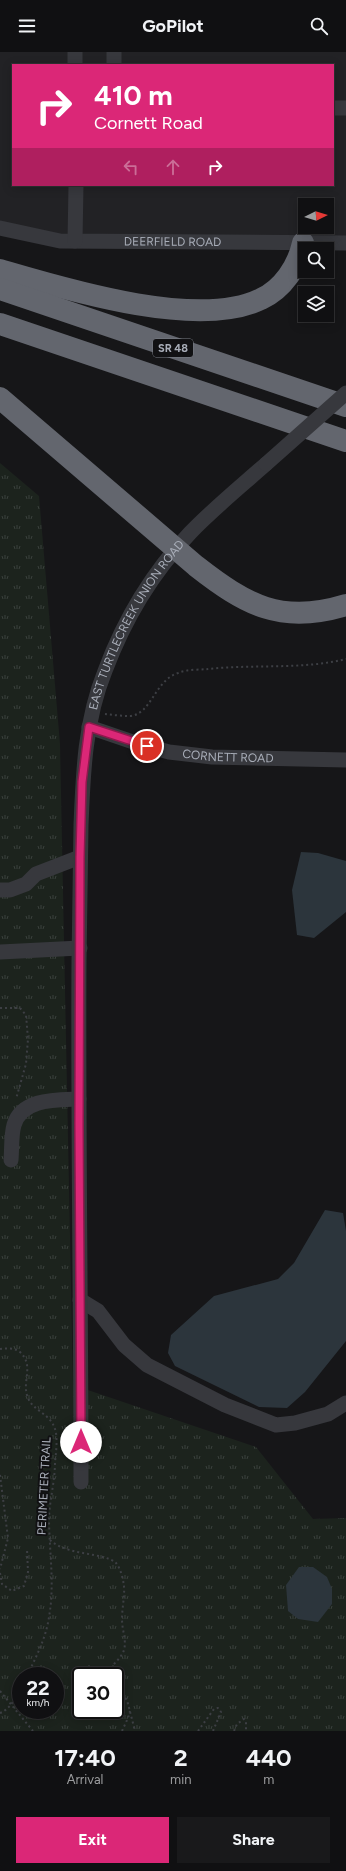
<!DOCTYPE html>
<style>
:root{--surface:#101012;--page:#19191b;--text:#f1f3f6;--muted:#9c9d9f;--line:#303032;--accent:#db2777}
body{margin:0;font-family:Figtree,sans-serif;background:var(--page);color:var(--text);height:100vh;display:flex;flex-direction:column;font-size:15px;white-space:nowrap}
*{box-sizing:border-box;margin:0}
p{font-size:13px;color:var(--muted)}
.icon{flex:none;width:22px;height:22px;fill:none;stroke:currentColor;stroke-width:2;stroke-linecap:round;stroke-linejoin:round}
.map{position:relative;height:1679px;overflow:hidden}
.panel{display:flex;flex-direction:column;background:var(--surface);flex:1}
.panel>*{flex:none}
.hud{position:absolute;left:12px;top:12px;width:322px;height:122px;border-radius:0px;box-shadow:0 2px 10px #0003,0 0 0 1px var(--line);background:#db2777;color:#fff;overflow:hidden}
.needle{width:26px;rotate:85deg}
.buttons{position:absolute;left:298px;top:146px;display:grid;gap:8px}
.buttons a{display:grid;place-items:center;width:36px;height:36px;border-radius:0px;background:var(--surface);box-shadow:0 2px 10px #0003,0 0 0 1px var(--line);font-size:20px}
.speed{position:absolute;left:12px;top:1615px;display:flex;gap:8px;font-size:20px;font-weight:700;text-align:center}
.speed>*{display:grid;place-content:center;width:52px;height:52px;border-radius:50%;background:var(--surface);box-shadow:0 2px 10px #0003,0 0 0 1px var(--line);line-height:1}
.speed small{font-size:10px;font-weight:400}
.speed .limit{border:2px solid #111;border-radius:6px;background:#fff;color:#111}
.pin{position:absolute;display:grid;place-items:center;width:34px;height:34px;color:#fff;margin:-17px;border:2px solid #fff;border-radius:50%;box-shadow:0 1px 4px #0007}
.me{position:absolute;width:44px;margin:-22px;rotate:0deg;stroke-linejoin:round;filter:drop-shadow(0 0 3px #0008)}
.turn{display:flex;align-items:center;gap:14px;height:84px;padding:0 16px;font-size:18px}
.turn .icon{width:52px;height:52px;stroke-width:2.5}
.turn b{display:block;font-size:28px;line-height:34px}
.lanes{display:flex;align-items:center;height:38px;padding:0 16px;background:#0003;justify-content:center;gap:20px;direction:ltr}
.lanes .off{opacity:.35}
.eta{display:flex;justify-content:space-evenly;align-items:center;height:68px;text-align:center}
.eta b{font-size:24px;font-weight:700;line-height:28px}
.action{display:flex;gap:8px;margin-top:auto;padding:8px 16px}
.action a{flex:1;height:46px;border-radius:0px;background:var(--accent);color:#fff;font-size:16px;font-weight:700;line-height:46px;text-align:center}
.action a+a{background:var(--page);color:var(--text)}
header{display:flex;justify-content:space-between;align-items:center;height:52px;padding:0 16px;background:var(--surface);font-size:18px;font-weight:700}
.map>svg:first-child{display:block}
.built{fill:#222225;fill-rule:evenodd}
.park{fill:url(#park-tufts);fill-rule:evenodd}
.water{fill:#2c353c}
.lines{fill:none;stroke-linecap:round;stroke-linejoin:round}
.path{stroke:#3d3f44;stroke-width:2;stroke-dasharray:2 3;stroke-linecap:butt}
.minor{stroke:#37383d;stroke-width:15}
.highway{stroke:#63666e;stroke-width:22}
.minor-bridge{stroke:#37383d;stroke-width:15}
.route-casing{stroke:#8e194d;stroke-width:10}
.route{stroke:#db2777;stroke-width:7}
.labels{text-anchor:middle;stroke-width:4;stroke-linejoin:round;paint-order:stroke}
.shield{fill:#111113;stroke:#7b7e86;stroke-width:1}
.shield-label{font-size:11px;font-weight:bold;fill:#a8adb8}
.street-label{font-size:12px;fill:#a8adb8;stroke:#111113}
</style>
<header><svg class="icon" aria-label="menu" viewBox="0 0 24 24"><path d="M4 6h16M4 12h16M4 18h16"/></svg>GoPilot<svg class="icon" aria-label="search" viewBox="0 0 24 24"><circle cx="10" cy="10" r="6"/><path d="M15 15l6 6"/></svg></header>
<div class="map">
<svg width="346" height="1679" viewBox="0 0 346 1679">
<defs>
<pattern id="park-tufts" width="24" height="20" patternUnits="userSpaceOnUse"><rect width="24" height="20" fill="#1c231d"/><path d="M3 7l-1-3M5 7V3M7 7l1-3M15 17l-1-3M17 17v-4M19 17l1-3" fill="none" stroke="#3a403c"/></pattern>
</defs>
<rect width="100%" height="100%" fill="#161618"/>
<path class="built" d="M0,0H346V190L75,189L0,172ZM13,13H333V133H13ZM305,153H327V175H305Z"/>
<path class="park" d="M0,411L39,444L60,692L73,1333L256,1395L313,1467L346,1466V1679H0ZM21,1624H55V1658H21ZM81,1624H115V1658H81Z"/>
<g class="water">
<path d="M301,800L318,801L346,809V860L314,886L297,883L292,838Z"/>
<path d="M325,1158L343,1161L346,1179V1289L305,1340L287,1356L259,1355L175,1314L168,1301L171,1283L214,1244L278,1227L294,1211Z"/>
<path d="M299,1515H313L327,1525L332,1537V1552L318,1570L298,1567L288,1559L286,1533Z"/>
</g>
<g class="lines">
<g class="path">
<path d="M105,662C113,663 122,664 130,664C152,662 154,629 178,621C187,617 199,618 208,617C254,612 302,618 346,607"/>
<path d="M0,956H20L26,963L28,987L26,1012L16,1047"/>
<path d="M0,1297C7,1296 15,1296 20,1300C35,1314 21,1330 28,1346C33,1359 50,1361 55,1377C58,1386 56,1401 55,1410C55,1429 50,1446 49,1465C49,1498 55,1532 49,1565C46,1586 36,1605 27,1624"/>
<path d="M0,1423L8,1486L0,1517"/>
<path d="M50,1488C67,1504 104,1500 116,1511C121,1517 123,1527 124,1534C125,1548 120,1563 123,1577C124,1584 126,1591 124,1598C121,1608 108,1614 109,1624"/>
<path d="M0,1521L2,1532L12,1539L24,1534L28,1520L27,1497"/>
<path d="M115,1635L127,1648L135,1679"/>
<path d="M0,1639L33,1679"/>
<path d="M0,1661C9,1658 17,1645 21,1636"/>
<path d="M122,1679L128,1666L130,1659"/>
<path d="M198,1679L214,1657L218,1656L221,1660L213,1679"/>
<path d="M234,1679L237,1672L244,1667L246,1670V1679"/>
</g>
<g class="minor">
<path d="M75,0V13"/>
<path d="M114,0V13"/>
<path d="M333,56H346"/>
<path id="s1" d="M0,176L60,189L346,191"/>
<path d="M75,189L76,133"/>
<path id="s2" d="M89,675L136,691L169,700L212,705L346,708"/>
<path d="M0,838H10L26,832L36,822L80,805"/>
<path d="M0,900L80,896"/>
<path d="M11,1108C12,1097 11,1083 14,1073C22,1046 57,1048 79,1047"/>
<path d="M80,1248L98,1259L124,1293L147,1313L225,1353L276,1373L295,1371L328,1362L346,1351"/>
<path id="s3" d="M81,1430C81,1256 78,1083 79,909C80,864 80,819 81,773C83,721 85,668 105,619C124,568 152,521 190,481C213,457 240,435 266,412"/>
</g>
<g class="highway">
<path d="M0,218C65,237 198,278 261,247C283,237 298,214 303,191"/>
<path d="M0,237L346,354"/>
<path d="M0,272L346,389"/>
<path d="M0,346L196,514C246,553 281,573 346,553"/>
</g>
<path class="minor-bridge" d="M266,412L346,341"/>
</g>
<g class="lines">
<g class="route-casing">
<path id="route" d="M81,1390L79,1072L80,805L82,730L89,675L147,694"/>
</g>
<use href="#route" class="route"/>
</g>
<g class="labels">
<rect class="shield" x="153" y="287" width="40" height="18" rx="3"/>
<g class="shield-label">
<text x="173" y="300">SR 48</text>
</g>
<g class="street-label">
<text dy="4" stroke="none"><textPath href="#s1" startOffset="174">DEERFIELD ROAD</textPath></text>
<text dy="4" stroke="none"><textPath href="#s3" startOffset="869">EAST TURTLECREEK UNION ROAD</textPath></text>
<text dy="4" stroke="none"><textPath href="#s2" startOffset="143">CORNETT ROAD</textPath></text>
<text transform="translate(44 1434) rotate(-87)" y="4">PERIMETER TRAIL</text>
</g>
</g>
</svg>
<div class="buttons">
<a><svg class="needle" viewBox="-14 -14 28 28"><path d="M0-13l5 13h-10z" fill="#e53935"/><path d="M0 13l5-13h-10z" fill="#9c9d9f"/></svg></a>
<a><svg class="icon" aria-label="search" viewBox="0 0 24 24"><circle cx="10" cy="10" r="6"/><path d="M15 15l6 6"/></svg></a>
<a><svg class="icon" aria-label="layers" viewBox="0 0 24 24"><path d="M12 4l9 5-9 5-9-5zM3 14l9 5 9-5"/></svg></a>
</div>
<div class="speed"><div>22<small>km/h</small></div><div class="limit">30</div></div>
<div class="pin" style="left:147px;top:694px;background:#d93025"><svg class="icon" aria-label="arrive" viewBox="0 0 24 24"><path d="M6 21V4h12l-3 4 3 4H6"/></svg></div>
<svg class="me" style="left:81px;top:1390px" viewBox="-20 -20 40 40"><circle r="19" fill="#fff"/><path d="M0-13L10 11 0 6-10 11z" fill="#db2777"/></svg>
<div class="hud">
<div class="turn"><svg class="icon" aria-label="right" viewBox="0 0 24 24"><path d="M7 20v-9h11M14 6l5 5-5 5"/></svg><div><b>410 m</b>Cornett Road</div></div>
<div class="lanes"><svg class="icon off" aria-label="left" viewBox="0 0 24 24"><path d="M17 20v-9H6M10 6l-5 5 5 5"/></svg><svg class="icon off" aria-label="ahead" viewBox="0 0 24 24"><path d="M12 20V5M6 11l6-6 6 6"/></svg><svg class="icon" aria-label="right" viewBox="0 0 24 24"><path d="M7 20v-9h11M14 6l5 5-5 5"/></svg></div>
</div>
</div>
<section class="panel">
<div class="eta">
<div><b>17:40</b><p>Arrival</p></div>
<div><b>2</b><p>min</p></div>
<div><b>440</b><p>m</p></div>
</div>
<div class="action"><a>Exit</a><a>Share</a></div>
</section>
